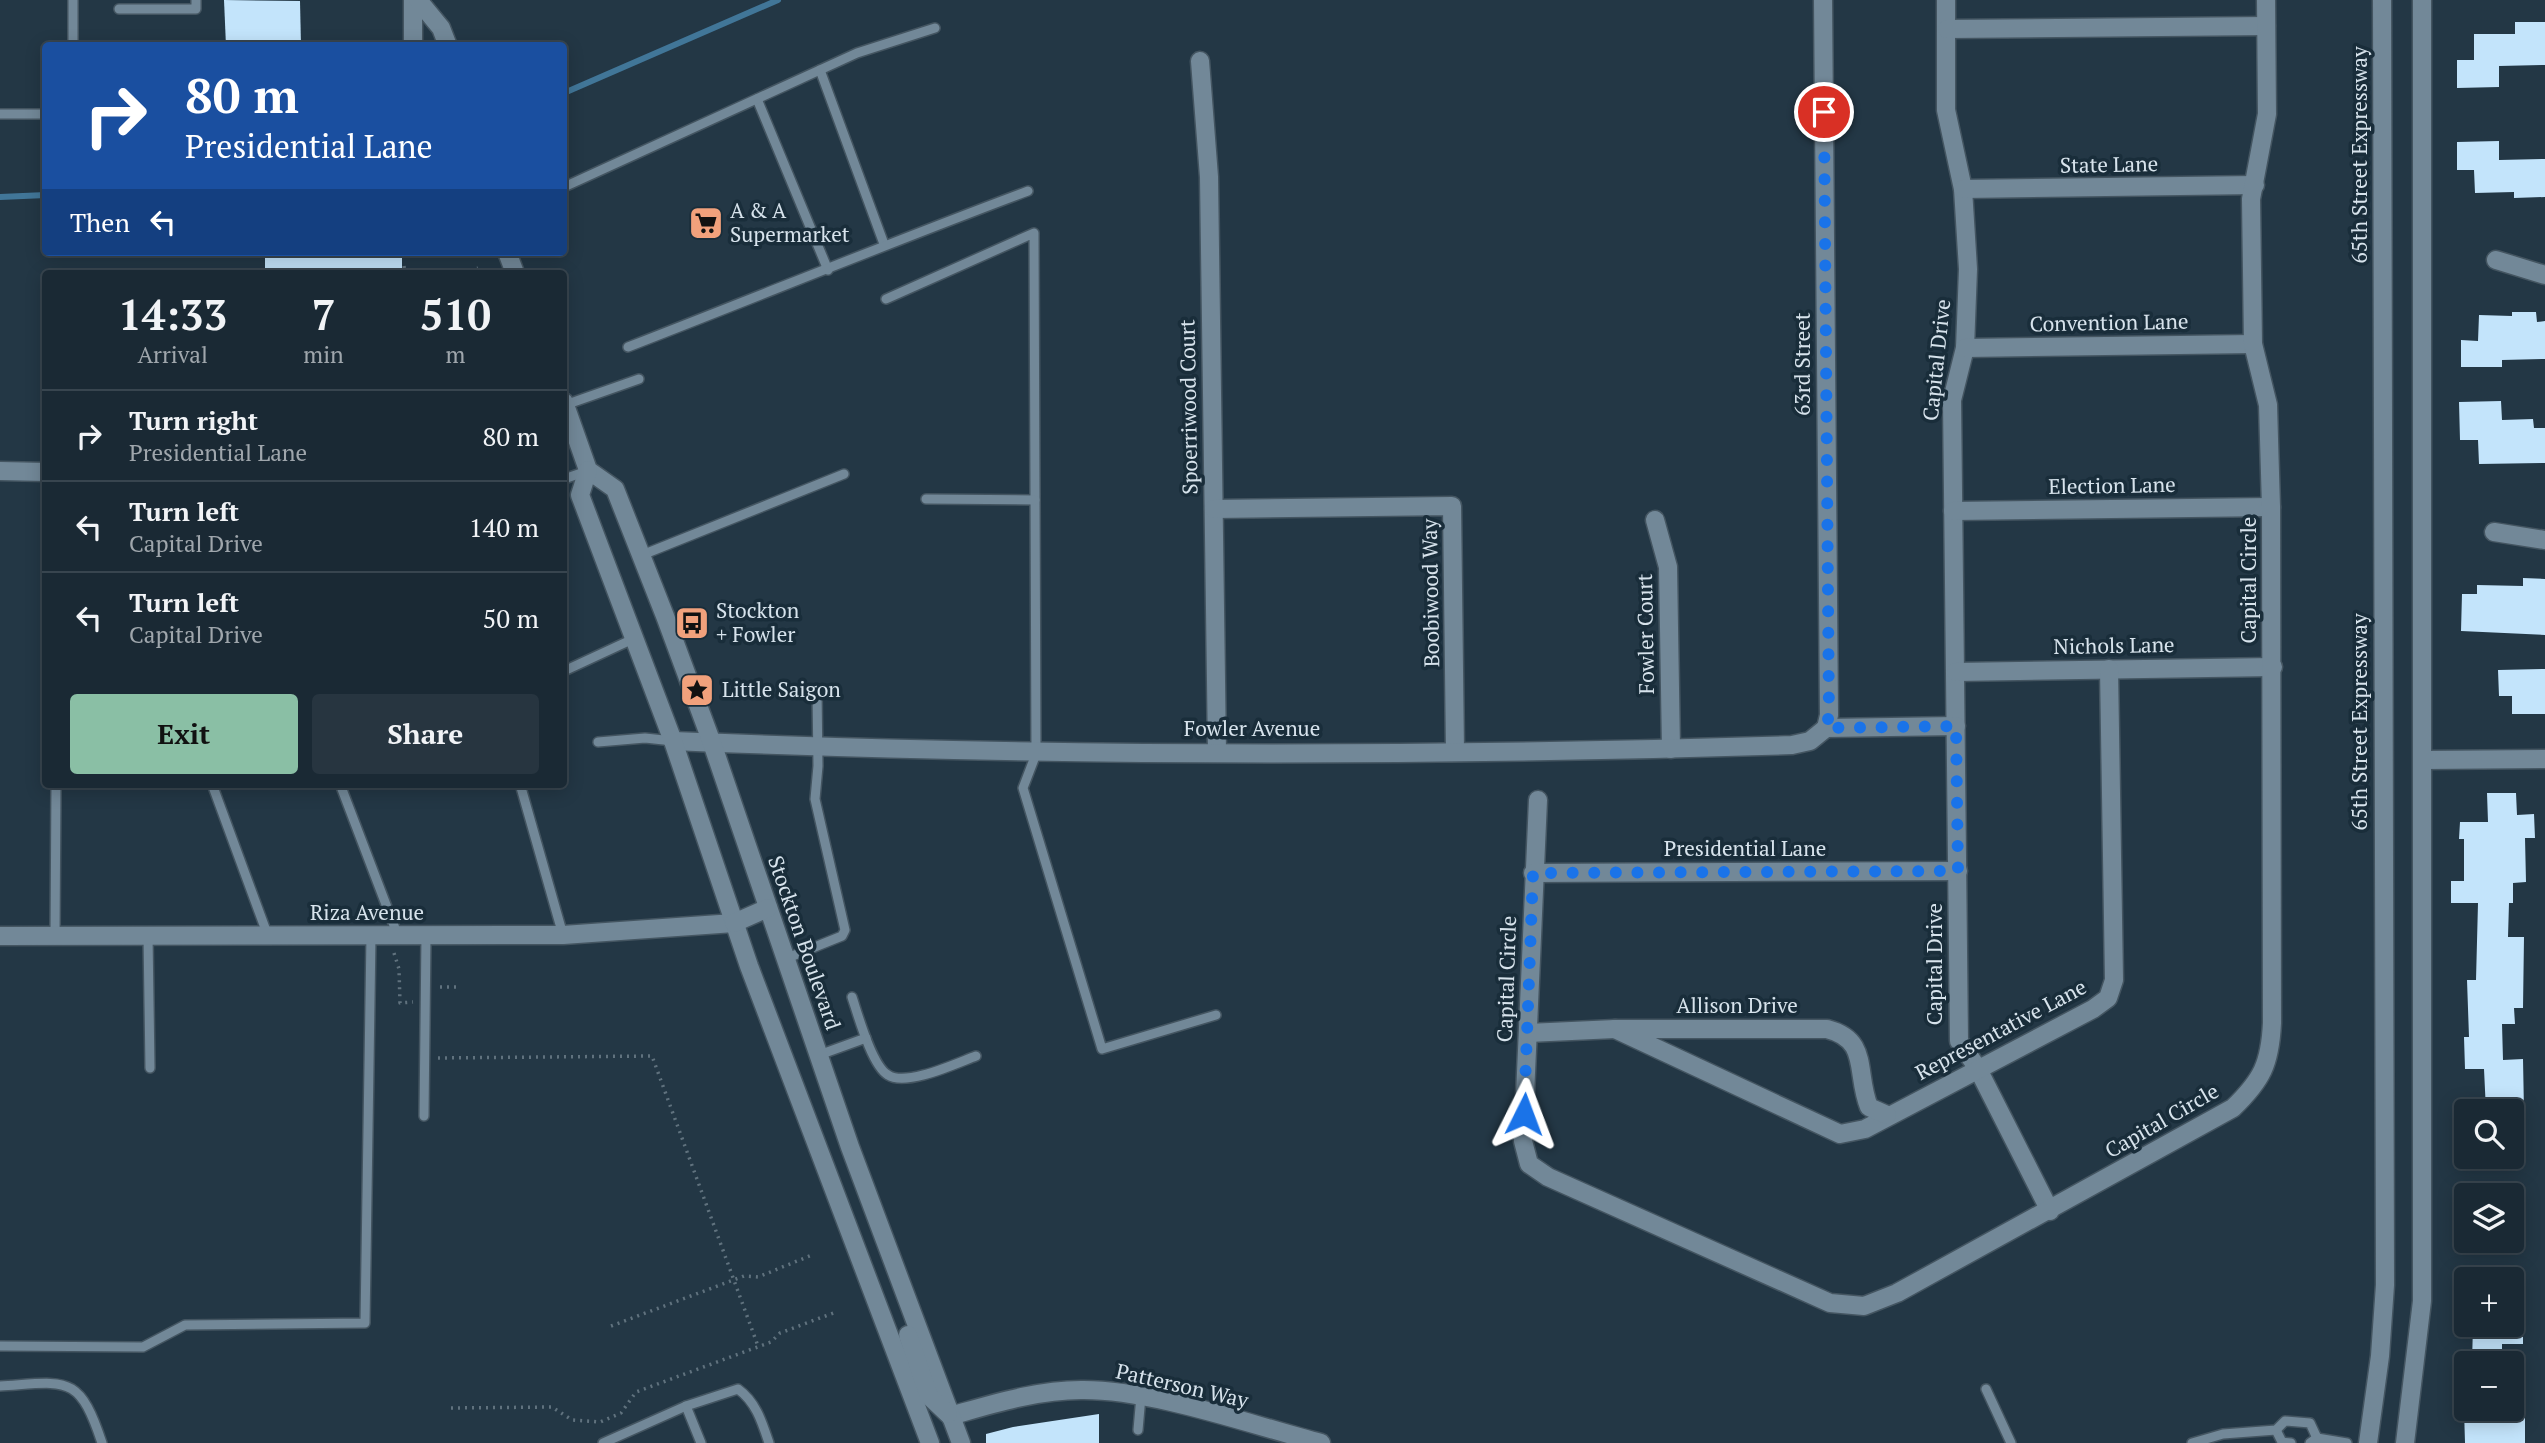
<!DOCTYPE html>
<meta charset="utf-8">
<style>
:root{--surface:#1a2934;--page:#273540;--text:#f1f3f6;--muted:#9fa6ac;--line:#38454f;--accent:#8abfa5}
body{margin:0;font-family:"PT Serif",serif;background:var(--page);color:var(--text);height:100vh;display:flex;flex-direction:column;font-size:26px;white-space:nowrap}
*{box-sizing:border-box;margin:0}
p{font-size:23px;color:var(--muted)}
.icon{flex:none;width:38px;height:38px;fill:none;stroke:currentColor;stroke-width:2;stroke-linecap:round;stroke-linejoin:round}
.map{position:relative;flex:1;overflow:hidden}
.side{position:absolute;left:42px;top:270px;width:525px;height:518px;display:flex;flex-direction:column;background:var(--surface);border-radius:7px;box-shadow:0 4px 18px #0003,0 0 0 2px var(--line)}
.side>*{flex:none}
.top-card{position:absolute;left:42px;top:42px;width:525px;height:214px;border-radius:7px;box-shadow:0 4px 18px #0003,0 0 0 2px var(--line);background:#1a4fa0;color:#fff;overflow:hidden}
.controls{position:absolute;left:2454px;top:1099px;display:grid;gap:14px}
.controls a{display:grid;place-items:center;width:70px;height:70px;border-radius:7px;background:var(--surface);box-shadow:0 4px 18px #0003,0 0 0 2px var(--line);font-size:35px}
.pin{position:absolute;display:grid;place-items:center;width:60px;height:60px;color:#fff;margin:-30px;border:4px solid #fff;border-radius:50%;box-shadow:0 2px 7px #0007}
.me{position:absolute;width:77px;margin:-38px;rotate:3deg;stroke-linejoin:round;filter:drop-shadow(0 0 5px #0008)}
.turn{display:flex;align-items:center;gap:24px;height:147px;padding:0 28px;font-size:32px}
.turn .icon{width:91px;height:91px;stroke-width:2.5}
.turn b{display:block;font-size:49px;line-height:60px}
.then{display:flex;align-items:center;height:66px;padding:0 28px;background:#0003;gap:14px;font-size:26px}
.eta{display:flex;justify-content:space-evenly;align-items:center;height:119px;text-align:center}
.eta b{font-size:42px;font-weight:800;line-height:49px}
.primary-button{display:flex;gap:14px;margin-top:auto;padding:14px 28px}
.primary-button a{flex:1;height:80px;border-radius:7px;background:var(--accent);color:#111;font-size:28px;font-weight:800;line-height:80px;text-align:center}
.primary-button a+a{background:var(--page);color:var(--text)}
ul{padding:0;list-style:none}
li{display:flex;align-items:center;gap:21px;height:91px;padding:0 28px;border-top:2px solid var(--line)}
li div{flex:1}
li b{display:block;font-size:26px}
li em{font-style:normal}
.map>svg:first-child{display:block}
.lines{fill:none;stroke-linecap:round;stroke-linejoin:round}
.stream{stroke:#417698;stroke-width:6}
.building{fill:#c3e4fb}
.lane-casing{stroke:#445561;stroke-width:12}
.street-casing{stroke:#445561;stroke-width:21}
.secondary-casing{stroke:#445561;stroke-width:21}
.path{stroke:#60727e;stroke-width:3.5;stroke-dasharray:2 5;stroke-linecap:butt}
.lane{stroke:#728898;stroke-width:9}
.street{stroke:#728898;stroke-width:18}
.secondary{stroke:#728898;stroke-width:18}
.route{stroke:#1a73e8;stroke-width:12;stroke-dasharray:0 21.6}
.labels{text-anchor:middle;stroke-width:7;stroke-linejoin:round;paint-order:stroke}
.street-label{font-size:21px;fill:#d7e3ec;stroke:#192d3a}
.poi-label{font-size:21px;fill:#d7e3ec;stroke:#192d3a;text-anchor:start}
</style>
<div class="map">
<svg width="2545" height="1443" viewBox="0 0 2545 1443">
<rect width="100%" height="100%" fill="#233745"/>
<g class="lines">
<g class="stream">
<path d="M564,93L778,0"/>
<path d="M0,197L46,195"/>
</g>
</g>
<g class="building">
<path d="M224,0L300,1L301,46H226Z"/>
<path d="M2515,22H2545V65L2499,66V87L2457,88V60H2474V34H2515Z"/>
<path d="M2499,141V160L2545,159V197L2514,198V192L2475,193L2474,170H2457V142Z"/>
<rect x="265" y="252" width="137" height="21"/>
<path d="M2512,312H2536L2537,322L2545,321V359L2502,360V367H2461V340L2478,341L2479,315L2512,316Z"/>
<path d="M2501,401L2502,420L2533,419L2534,428H2545V463L2479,464L2478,440H2460L2459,402Z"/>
<path d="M2523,578L2545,579V635L2461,631L2462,594H2477V585L2523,586Z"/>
<path d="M2545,669V714H2512V696H2499L2498,670Z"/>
<path d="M2487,793H2516L2517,815L2534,814L2535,838H2525L2526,882L2513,883V903H2509L2508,937H2524L2523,1008H2514L2515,1024H2502L2503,1060L2523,1059L2524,1111H2486L2484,1069H2465L2464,1037H2469L2467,980H2476L2478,903H2451V881H2464V839H2459L2460,822H2488Z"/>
<path d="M2473,1325H2523V1344H2502V1363H2472Z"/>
<path d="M2464,1409H2525V1443H2465Z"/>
<path d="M1099,1414V1443H986V1434L1013,1427Z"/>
</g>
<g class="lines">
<g class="lane-casing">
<g id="lane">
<path d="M119,9H196V0"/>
<path d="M73,46V0"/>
<path d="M820,70L884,244"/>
<path d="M757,99L828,270"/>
<path d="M0,114H46"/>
<path d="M564,187L857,53L935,28"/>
<path d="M886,299L1034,233L1036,754L1023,788L1102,1049L1216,1015"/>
<path d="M628,347C762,295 894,241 1028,191"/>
<path d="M565,405L639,379"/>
<path d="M564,479L587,471"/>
<path d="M926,499L1035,500"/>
<path d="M642,555L844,474"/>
<path d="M564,671L633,639"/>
<path d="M598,742L645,738L673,741"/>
<path d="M212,784L268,936"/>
<path d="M340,784L398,936"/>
<path d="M520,784L563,935"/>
<path d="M55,936L56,784"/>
<path d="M148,936L150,1068"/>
<path d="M785,959L842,936L845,930L815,799L818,766L817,691"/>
<path d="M852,997C858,1015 872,1066 888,1075C906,1087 957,1063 976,1056"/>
<path d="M819,1055L866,1038"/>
<path d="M424,1116L426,936"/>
<path d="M0,1346L143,1347L185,1325L365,1323L371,936"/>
<path d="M0,1386C67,1382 79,1373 102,1443"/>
<path d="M1986,1389L2011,1443"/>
<path d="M1138,1430L1141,1396"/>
<path d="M2276,1430L2282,1442L2291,1443"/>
<path d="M603,1443L686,1406"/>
<path d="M701,1443L686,1406L738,1389C756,1402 762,1422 769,1443"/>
<path d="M2192,1443L2223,1434L2276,1430L2285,1421L2310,1423L2317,1438"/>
<path d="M2310,1443L2317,1438L2347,1443"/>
</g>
</g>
<g class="street-casing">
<g id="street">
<path d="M1823,0L1829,715L1826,728"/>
<path d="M1946,0V110L1963,189L1968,269L1965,348L1952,400L1959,1041L1978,1069L2050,1211"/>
<path d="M1947,29L2266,26"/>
<path d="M1200,61L1209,177L1217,752"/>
<path d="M1963,189L2255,185"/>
<path d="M2496,260L2545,275"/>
<path d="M1965,348L2253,344"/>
<path d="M0,471L46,472"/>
<path d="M1214,509L1452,506L1455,751"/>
<path d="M1953,511L2271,507"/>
<path d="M1655,520L1668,567L1671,749"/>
<path d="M2494,532L2545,540"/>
<path d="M1956,672L2273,667"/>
<path d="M1826,728L1956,726"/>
<path d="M673,741C1046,757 1420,757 1792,745L1810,741L1826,728"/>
<path d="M2424,760L2545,759"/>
<path d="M1538,800L1523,1141L1529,1164L1548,1177L1830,1303L1864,1306L1897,1293L2233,1108C2262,1080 2270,1064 2272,1023L2271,507L2268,405L2253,344L2251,199L2267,114L2266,0"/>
<path d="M1533,873L1958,871"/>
<path d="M0,936L563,935L734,923"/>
<path d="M1615,1029L1840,1134L1865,1129L2093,1009L2108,998L2114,980L2109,669"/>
<path d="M1528,1033L1615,1029H1827C1870,1040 1855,1072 1869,1107L1887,1115"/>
<path d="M950,1416C993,1404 1037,1390 1081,1390C1152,1389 1251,1425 1321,1443"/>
</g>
</g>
<g class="secondary-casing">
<g id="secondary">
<path d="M413,0V46"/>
<path d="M418,0L441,28L448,46"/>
<path d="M507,252L515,273"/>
<path d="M564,402L588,470L615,489L665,616L712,743L850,1147L961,1443"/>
<path d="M588,470L580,495L673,741L749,966L930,1443"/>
<path d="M734,923L768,908"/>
<path d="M908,1335L929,1396L948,1414"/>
<path d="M2368,1443L2380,1356L2385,1285L2382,0"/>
<path d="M2405,1443L2422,1301V0"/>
</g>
</g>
<g class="path">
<path d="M404,266L405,273"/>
<path d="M464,273L478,268"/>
<path d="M394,953L399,969L400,1003L413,1002"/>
<path d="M440,987H458"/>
<path d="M438,1058L652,1056L758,1346"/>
<path d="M611,1326L744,1276L758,1277L812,1255"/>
<path d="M451,1408L552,1407L572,1420L600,1422L621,1413L636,1392L771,1342L780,1333L836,1312"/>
</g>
<use href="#lane" class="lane"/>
<use href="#street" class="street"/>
<use href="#secondary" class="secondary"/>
</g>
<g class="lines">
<path class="route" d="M1524,1114L1533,873L1958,871L1956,726L1826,728L1829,715L1824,112"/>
</g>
<defs>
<g id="supermarket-square" transform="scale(1.75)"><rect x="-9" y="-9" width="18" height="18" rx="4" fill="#f1a17c" stroke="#192d3a"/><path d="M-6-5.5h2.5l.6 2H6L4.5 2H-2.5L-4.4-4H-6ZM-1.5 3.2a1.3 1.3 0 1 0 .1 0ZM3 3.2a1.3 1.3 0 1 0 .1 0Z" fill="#111"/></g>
<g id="bus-square" transform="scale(1.75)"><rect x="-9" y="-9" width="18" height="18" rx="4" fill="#f1a17c" stroke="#192d3a"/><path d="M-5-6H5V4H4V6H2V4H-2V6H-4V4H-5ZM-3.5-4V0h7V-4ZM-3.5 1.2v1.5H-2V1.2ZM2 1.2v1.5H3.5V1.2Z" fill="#111"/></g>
<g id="sight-square" transform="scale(1.75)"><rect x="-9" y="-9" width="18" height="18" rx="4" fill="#f1a17c" stroke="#192d3a"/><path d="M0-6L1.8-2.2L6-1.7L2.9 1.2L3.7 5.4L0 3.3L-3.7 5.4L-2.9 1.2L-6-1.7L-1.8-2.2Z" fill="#111"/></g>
</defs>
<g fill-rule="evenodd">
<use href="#supermarket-square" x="706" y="223"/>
<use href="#bus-square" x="692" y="623"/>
<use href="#sight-square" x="697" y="690"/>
</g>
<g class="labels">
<g class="street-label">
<text transform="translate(2360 155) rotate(-90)" y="7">65th Street Expressway</text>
<text transform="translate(2109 165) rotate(-1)" y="7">State Lane</text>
<text transform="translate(2109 323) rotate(-1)" y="7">Convention Lane</text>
<text transform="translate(1937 360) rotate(-84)" y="7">Capital Drive</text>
<text transform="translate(1803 364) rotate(-90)" y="7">63rd Street</text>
<text transform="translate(1189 407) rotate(-91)" y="7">Spoerriwood Court</text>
<text transform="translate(2112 486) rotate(-1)" y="7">Election Lane</text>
<text transform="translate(2249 580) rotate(-90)" y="7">Capital Circle</text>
<text transform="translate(1431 593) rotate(-91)" y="7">Boobiwood Way</text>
<text transform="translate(1646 634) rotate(-91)" y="7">Fowler Court</text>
<text transform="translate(2114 646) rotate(-1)" y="7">Nichols Lane</text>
<text transform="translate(2360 722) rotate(-90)" y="7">65th Street Expressway</text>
<text x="1252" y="736">Fowler Avenue</text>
<text x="1745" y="856">Presidential Lane</text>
<text x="367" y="920">Riza Avenue</text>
<text transform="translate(804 943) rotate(71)" y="7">Stockton Boulevard</text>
<text transform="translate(1935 964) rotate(-90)" y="7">Capital Drive</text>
<text transform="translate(1507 979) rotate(-88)" y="7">Capital Circle</text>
<text x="1737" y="1013">Allison Drive</text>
<text transform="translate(2001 1030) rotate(-28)" y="7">Representative Lane</text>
<text transform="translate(2162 1121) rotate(-30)" y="7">Capital Circle</text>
<text transform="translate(1182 1386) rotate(13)" y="7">Patterson Way</text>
</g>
<g class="poi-label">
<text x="730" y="218">A &amp; A<tspan x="730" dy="24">Supermarket</tspan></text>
<text x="716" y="618">Stockton<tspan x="716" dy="24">+ Fowler</tspan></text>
<text x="722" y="697">Little Saigon</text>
</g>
</g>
</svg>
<div class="controls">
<a><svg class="icon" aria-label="search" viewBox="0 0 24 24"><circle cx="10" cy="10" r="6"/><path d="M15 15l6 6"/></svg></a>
<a><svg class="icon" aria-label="layers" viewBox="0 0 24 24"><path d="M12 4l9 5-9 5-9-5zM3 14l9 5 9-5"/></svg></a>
<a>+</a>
<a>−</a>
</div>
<div class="pin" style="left:1824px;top:112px;background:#d93025"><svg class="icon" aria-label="arrive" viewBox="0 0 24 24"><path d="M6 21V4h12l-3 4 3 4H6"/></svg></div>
<svg class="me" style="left:1524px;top:1114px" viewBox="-20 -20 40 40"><path d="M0-17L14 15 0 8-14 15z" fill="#1a73e8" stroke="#fff" stroke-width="4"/></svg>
<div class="top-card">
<div class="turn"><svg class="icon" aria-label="right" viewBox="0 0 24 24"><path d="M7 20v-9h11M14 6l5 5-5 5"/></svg><div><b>80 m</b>Presidential Lane</div></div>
<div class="then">Then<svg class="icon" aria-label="left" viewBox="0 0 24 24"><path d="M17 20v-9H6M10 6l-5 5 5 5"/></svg></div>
</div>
<section class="side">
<div class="eta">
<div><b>14:33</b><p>Arrival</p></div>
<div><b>7</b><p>min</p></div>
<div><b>510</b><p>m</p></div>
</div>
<ul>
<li><svg class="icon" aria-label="right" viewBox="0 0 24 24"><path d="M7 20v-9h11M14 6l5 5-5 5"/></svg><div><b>Turn right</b><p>Presidential Lane</p></div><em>80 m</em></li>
<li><svg class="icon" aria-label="left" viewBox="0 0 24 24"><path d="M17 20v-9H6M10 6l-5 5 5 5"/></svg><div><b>Turn left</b><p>Capital Drive</p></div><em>140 m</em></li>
<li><svg class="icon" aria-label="left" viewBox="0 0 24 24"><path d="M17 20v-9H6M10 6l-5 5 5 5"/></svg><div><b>Turn left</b><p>Capital Drive</p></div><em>50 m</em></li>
</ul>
<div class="primary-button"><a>Exit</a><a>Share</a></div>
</section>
</div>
